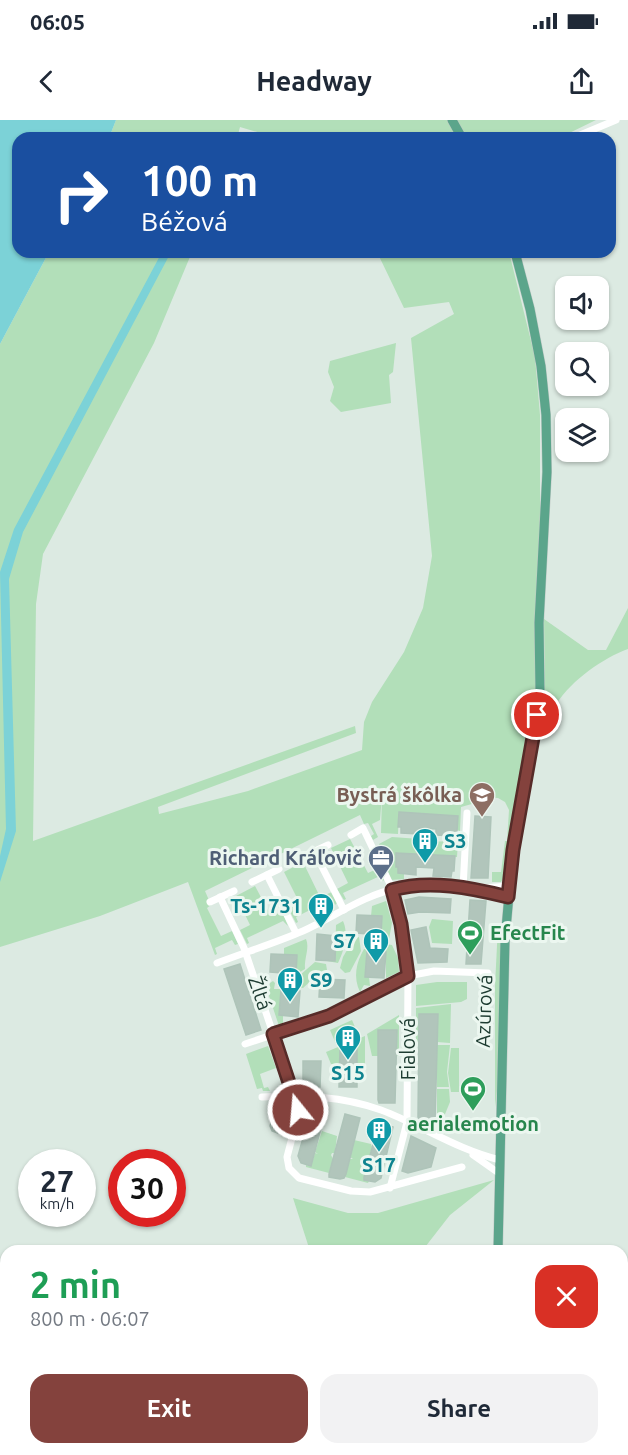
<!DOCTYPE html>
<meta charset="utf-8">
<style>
:root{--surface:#fff;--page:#f2f2f3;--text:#1f2937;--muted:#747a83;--accent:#84423d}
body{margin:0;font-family:Ubuntu,sans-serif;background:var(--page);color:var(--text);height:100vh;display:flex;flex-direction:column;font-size:22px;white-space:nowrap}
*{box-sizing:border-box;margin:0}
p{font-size:20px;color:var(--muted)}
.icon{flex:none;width:33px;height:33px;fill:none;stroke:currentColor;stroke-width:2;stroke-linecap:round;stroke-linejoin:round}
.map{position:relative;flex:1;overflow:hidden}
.panel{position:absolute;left:0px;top:1125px;width:628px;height:210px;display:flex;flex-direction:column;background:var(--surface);border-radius:18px 18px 0 0;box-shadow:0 2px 4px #0004}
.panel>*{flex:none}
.top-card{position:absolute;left:12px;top:12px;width:604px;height:126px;border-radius:18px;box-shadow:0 2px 4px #0004;background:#1a4fa0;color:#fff;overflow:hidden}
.fabs{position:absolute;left:555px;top:156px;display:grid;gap:12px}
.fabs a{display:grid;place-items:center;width:54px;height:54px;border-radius:12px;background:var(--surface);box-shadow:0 2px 4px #0004;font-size:30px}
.speed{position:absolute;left:18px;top:1029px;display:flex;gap:12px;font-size:30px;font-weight:700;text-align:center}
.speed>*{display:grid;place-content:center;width:78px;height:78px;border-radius:50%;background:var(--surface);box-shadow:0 2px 4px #0004;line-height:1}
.speed small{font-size:15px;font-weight:400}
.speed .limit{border:9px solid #d22;background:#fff;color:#111}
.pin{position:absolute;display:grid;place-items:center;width:51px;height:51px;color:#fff;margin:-26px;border:3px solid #fff;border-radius:50%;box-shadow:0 2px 6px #0007}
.me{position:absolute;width:66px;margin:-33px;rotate:343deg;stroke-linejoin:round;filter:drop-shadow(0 0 4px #0008)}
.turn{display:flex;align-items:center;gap:21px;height:126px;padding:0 30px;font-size:27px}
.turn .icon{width:78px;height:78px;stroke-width:2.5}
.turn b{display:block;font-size:42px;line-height:51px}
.round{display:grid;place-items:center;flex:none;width:63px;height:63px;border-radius:18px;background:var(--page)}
.head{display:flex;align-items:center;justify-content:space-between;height:102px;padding:0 30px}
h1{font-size:36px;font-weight:700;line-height:45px;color:#1e9e55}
.primary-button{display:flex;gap:12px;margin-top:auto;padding:12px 30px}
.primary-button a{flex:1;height:69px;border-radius:18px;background:var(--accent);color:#fff;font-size:24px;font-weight:700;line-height:69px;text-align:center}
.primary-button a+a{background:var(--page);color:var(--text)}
.status{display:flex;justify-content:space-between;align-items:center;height:42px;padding:0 30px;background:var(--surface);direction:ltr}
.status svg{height:16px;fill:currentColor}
header{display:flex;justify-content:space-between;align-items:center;height:78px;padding:0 30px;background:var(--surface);font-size:27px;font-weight:700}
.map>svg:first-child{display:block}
.built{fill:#cadad1}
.green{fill:#b2dfb9}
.water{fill:#7cd2d7}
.building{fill:#b1c5bb;stroke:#aec4b9;stroke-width:1.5}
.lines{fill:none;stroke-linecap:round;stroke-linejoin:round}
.major-casing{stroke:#bfc8c5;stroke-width:10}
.minor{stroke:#fff;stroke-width:7}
.major{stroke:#5ba58b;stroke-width:9}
.route-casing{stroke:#562b28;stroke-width:15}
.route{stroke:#84423d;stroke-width:10}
.labels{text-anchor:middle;stroke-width:6;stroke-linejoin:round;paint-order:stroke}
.education-label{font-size:20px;font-weight:bold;fill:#785e54;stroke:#ecf7f0;text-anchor:end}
.culture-label{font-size:20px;font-weight:bold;fill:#0d838f;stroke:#ecf7f0;text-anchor:start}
.service-label{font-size:20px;font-weight:bold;fill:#4e5e75;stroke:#ecf7f0;text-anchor:end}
.leisure-label{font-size:20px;font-weight:bold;fill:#27864d;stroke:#ecf7f0;text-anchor:start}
.street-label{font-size:20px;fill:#1c3b30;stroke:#ecf7f0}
</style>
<div class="status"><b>06:05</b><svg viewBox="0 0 49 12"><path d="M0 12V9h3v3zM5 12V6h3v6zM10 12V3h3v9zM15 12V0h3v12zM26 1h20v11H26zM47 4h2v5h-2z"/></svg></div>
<header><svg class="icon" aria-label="back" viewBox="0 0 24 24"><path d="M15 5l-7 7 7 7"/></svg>Headway<svg class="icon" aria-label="share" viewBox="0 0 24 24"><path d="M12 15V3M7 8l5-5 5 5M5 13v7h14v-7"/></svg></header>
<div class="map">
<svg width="628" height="1335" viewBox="0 0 628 1335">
<rect width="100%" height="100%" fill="#dceae2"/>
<path class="built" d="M628,1257V1335H598L605,1329H622L623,1272Z"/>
<g class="green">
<path d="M116,0H596L559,18H278L240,7L237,18H109Z"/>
<path d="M49,132H192L154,223L43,434L36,484L33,721L355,606L356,613L158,687L159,694L248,671L362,630L364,602L372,582L404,532L423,488L432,436L411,218L454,194L449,182L404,188L377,132H509L535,237L540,295V411L535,493L538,573L505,756L501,762H492V752H501L505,721H507L509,690L505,682L498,678L481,677L479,682L461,687L460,711L399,692L398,714L381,713L382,675L380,700L372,704L378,717L373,720L371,716L374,714L368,703L364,704L360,695L205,771L211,785L207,788L221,816L232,811L238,824L235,825L232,820L215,828L217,834L215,835L188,762L100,796L0,827V224Z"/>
<path d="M396,223L393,252L389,255L391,283L341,292L330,281L334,267L328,252L330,241Z"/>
<path d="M628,488V529C603,538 572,560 557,583C549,596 543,613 537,627L545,576L544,499L588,530H606Z"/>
<path d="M392,717L420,719L421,722L458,721L457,737L397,733L396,747H398V753L404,754V759L391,760L386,747L389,745L379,724Z"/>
<path d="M350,719L368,753L379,748L384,760L383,761L380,756L343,773L346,779L344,780L337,769L348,763L331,728Z"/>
<path d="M303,742L320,777L332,772L337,783L335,785L332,779L296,797L298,802L296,803L288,788L299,782L284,752Z"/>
<path d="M255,766L271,796L282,791L288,806L283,801L247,818L249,823L247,824L240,810L250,805L236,776Z"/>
<path d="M386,781L392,803L389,819L376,821L373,814H381L382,797L371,796L372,786Z"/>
<path d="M432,799L453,801L452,824L432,823L429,807Z"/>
<path d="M343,801C349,814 344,831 338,843L327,841H335L336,805Z"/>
<path d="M498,805L501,812L498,963L495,987V866Z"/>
<path d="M359,817L361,831L350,852L345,853L340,848L343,837L354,818Z"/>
<path d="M306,819C310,828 304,838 305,849L295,855L297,835H284V828Z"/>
<path d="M379,823L392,825L398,838L399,852L386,858V832H377L375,826Z"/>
<path d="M364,829H374L375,832L367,831L365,856L369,857L370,866L364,865L360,872C353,857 356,843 364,829Z"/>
<path d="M315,842L326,844L327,850L326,854L316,856L303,868L293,867L290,858L299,856Z"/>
<path d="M273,861L275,863L274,869H289L281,870L279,895L283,896V908L280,909L265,864L269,869L270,863Z"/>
<path d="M437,862H467V879L461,882L416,886V865Z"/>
<path d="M451,884L450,923L437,922L438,895L419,922H416V888Z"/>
<path d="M399,895V936H397V910L378,936H372L367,914Z"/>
<path d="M352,900L358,914L336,924L330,910Z"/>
<path d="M365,916V954H357V928H340L339,953L333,954V944H331L326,932Z"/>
<path d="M437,925H450L447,952L449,967H437Z"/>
<path d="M268,926L276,948L260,954L264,968L268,967L270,971H263L262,968L257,969L246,934Z"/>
<path d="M451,928H459V972H451L448,953Z"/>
<path d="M437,969H449L450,982L443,999H437Z"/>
<path d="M322,1011L337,1016L335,1033H332L331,1035L333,1039L329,1053L306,1047V1045L311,1046L315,1033L318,1034L315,1032Z"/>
<path d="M354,1020L371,1024L372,1027L367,1046H363L367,1047L365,1060L369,1061L368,1063L345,1057L350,1039H353L350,1037Z"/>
<path d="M494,1060L450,1095L422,1131H310L293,1078L348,1093H378Z"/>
<path d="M1,1163L6,1167V1280L0,1277Z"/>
<path d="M205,1329H436L435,1335H186Z"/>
</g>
<g class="water">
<path d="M0,0H116L109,18H18V132H49L0,224Z"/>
<path d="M162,132H171L23,412L9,459L16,711L0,762V736L6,709L0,452L14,409Z"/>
</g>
<g class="building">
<path d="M399,692L458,696L457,711H454V716L436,715V709L419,708V714L401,713V707H398Z"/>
<path d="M475,696L491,697L488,758H471Z"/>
<path d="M396,733L455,736L454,751H452L451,757L433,756L434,748L416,747V755L398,753V747H396Z"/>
<path d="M419,777L451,779L450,793L420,792L408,794L405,780Z"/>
<path d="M470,780L486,781L481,844H466Z"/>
<path d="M357,795L382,796L381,815L356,813Z"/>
<path d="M426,807L430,828L448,829L447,842L418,843L411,810Z"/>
<path d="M317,814L336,816L335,841L316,840Z"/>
<path d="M367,831L386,832L384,858L365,857Z"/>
<path d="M271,834L297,835L296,854L270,852Z"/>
<path d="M240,844L261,910L246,915L224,849Z"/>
<path d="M320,859L345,860L344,878L319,877Z"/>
<path d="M281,870L300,871L298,897L279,895Z"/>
<path d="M419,894H438L435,1002H421L418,997Z"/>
<path d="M378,910H397L395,983H379L378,980Z"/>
<path d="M340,928H357V967H339Z"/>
<path d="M303,941H321L320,967H303Z"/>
<path d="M276,986H291L283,1015L272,1011L270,1006Z"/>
<path d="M312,986L326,989L311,1046L301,1043L298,1036Z"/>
<path d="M345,994L360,998L346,1054L344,1058L340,1059L329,1057V1054Z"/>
<path d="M379,1003L393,1007L381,1058L375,1062L364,1060V1057Z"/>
<path d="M411,1016L436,1028L431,1047L408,1053L402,1051Z"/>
</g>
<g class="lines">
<g class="major-casing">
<g id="major">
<path d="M452,0L462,18"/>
<path d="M498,1131L505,820L513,730L540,572L539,503L547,352L546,295L541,246L530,189L515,132"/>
<path d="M502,1329L507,1335"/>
<path d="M513,1329L517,1335"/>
<path d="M439,1335L440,1329"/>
<path d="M457,1335L458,1329"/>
</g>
</g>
<g class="minor">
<path d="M573,18L616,0"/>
<path d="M351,715L363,708L390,764L401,804L408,856L407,1002L390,1068"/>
<path d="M314,731L344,790"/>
<path d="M300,738L328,725"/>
<path d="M267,755L296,813"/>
<path d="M252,762L279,749"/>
<path d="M463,768L467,693"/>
<path d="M482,768L509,766"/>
<path d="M220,777L244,828L297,984L298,995L287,1037L289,1048L299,1058L351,1071L370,1072L462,1047"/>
<path d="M210,782L234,771"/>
<path d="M217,843C246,832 275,823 303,811C334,797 365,774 399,768C435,761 474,768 508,777"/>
<path d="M245,924L329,896L408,856L434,851L488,853"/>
<path d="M262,977C303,975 342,976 381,990C421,1005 458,1030 500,1040"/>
<path d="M473,1035L500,1054"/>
<path d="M622,1264L628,1250"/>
<path d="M622,1326L628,1328"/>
<path d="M595,1329H605"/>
<path d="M611,1329L627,1335"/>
</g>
<use href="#major" class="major"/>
</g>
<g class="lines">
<g class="route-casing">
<path id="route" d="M298,990L273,914L329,896L408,856L401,804L392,770C429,759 472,768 508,777L513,730L537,595"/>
</g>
<use href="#route" class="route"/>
</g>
<defs>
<g id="school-pin" transform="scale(1.35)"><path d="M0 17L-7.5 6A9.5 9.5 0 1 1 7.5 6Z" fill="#8d6e63" stroke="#ecf7f0"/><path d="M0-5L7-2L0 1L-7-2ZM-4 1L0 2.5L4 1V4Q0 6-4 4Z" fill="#fff"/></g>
<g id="building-pin" transform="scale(1.35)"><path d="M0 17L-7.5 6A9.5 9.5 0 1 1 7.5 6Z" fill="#0f9aa8" stroke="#ecf7f0"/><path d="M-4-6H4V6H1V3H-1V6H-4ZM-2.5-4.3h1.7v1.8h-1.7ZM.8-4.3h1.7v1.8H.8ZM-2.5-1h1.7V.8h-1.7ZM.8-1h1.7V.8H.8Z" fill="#fff"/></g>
<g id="office-pin" transform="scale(1.35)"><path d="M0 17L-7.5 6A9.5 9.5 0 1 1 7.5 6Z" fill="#5c6f8a" stroke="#ecf7f0"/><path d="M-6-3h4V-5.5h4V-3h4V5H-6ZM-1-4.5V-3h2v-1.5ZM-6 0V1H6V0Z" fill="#fff"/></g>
<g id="stadium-pin" transform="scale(1.35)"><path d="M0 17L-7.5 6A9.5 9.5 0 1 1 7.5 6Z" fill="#2e9e5b" stroke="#ecf7f0"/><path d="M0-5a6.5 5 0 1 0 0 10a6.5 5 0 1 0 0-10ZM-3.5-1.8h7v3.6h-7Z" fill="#fff"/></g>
</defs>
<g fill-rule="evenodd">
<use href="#school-pin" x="482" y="675"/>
<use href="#building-pin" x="425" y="721"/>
<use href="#office-pin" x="381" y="738"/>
<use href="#building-pin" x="321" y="786"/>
<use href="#stadium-pin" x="470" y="813"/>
<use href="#building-pin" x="376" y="821"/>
<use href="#building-pin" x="290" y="860"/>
<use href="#building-pin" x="348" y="918"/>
<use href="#stadium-pin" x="473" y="969"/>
<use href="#building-pin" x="379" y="1010"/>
</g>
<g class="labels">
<g class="education-label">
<text x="462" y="682">Bystrá škôlka</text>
</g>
<g class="culture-label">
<text x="444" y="728">S3</text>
<text x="302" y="793" text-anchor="end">Ts-1731</text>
<text x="356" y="828" text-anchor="end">S7</text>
<text x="310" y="867">S9</text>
<text x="348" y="960" text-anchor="middle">S15</text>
<text x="379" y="1052" text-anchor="middle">S17</text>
</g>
<g class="service-label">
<text x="362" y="745">Richard Kráľovič</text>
</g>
<g class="leisure-label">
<text x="490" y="820">EfectFit</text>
<text x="473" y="1011" text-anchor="middle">aerialemotion</text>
</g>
<g class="street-label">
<text transform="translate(260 873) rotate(71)" y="7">Žltá</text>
<text transform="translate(484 891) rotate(-88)" y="7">Azúrová</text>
<text transform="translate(408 929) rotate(-90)" y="7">Fialová</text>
</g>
</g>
</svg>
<div class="fabs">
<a><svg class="icon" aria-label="sound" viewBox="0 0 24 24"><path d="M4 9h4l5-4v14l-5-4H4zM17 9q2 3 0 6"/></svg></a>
<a><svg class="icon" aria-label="search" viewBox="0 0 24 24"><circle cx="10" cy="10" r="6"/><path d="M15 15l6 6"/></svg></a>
<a><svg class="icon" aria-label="layers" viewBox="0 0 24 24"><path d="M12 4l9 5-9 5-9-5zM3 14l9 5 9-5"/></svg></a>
</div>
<div class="speed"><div>27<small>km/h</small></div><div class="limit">30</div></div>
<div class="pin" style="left:537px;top:595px;background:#d93025"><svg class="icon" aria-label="arrive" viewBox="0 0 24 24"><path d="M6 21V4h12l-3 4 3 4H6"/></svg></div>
<svg class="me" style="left:298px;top:990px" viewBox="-20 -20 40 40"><circle r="17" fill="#84423d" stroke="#fff" stroke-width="3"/><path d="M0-11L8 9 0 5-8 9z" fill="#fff"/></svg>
<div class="top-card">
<div class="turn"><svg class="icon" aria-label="right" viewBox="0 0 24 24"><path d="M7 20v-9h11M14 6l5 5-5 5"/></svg><div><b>100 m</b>Béžová</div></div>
</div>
<section class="panel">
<div class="head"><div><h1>2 min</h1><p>800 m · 06:07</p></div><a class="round" style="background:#d93025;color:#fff"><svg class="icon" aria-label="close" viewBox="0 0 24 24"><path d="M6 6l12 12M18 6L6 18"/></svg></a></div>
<div class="primary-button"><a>Exit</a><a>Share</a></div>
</section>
</div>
